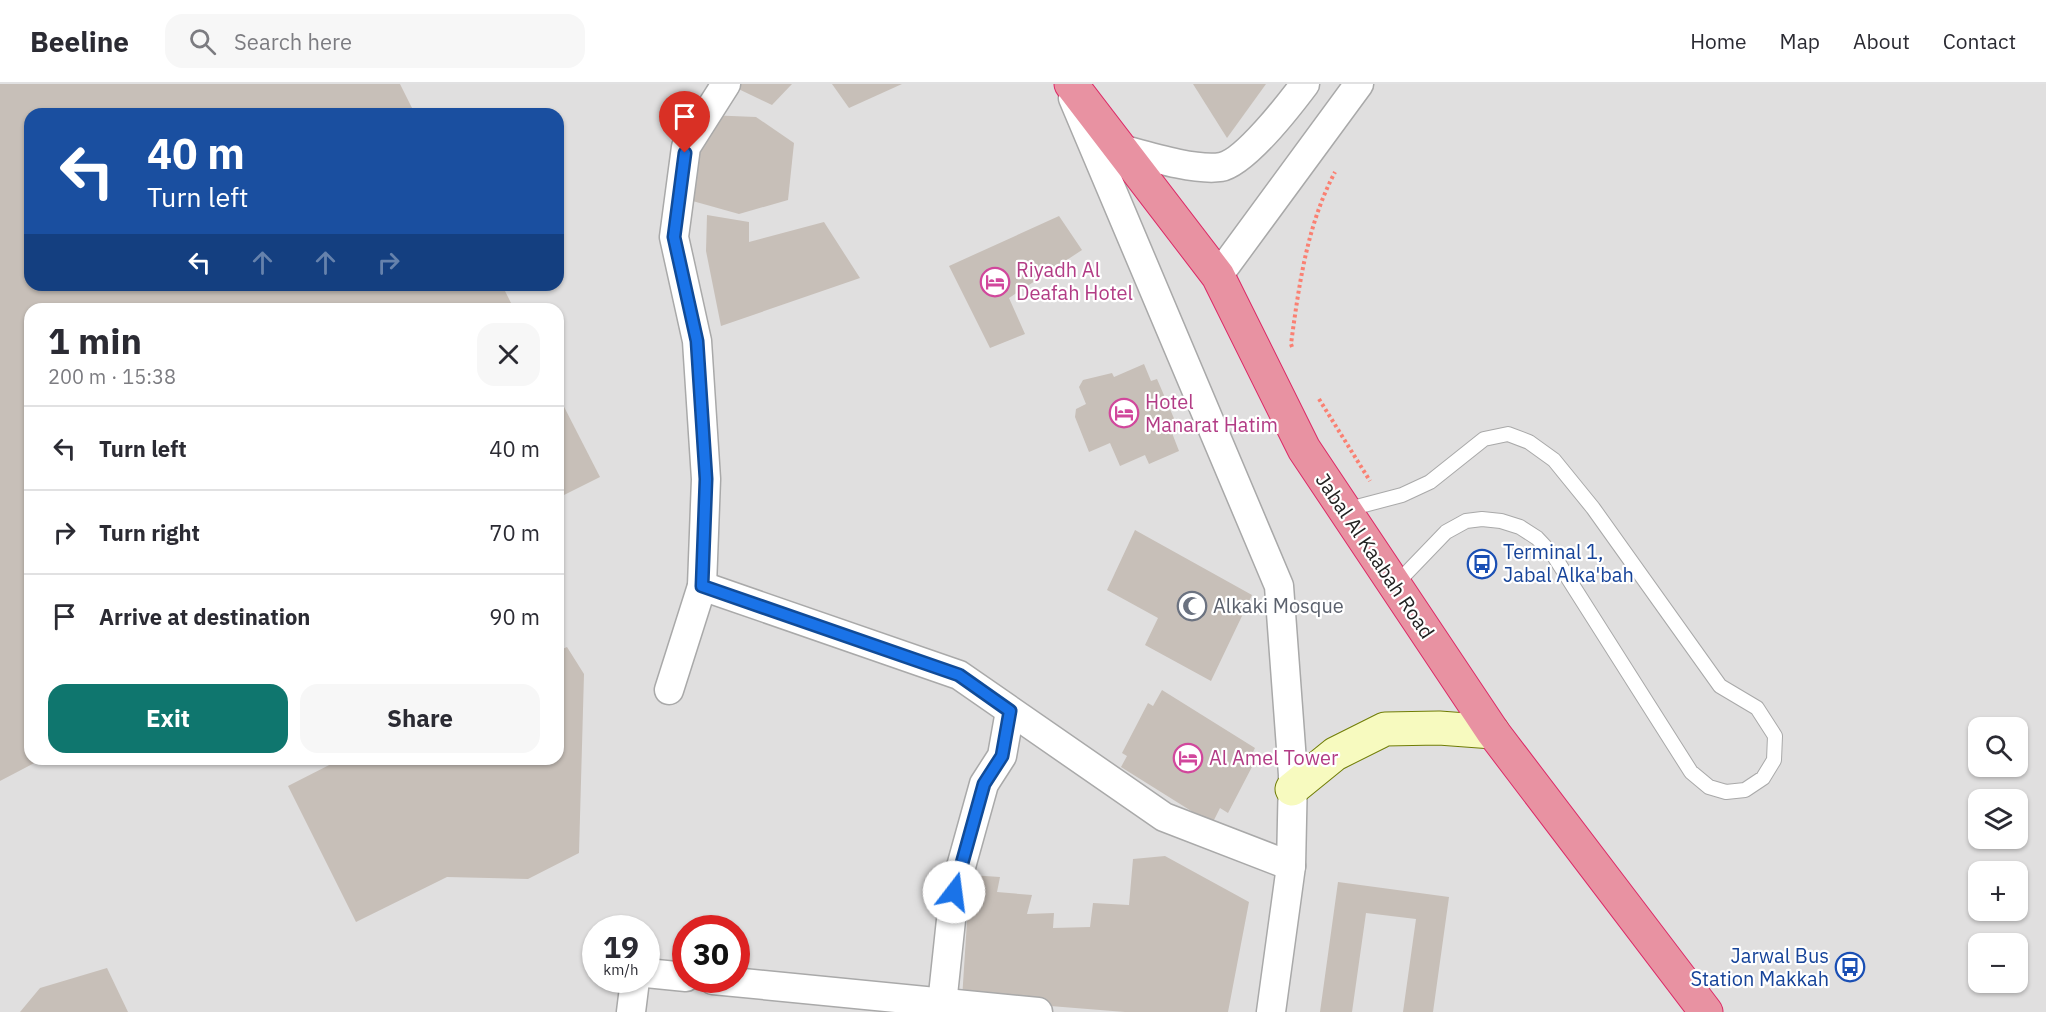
<!DOCTYPE html>
<meta charset="utf-8">
<style>
:root{--surface:#fff;--page:#f7f7f7;--text:#2b2b33;--muted:#7c7c81;--line:#e1e1e2;--accent:#0f766e}
body{margin:0;font-family:"IBM Plex Sans",sans-serif;background:var(--page);color:var(--text);height:100vh;display:flex;flex-direction:column;font-size:22px;white-space:nowrap}
*{box-sizing:border-box;margin:0}
p{font-size:20px;color:var(--muted)}
.icon{flex:none;width:33px;height:33px;fill:none;stroke:currentColor;stroke-width:2;stroke-linecap:round;stroke-linejoin:round}
.map{position:relative;flex:1;overflow:hidden}
.side{position:absolute;left:24px;top:219px;width:540px;height:462px;display:flex;flex-direction:column;background:var(--surface);border-radius:18px;box-shadow:0 2px 4px #0004}
.side>*{flex:none}
.top-card{position:absolute;left:24px;top:24px;width:540px;height:183px;border-radius:18px;box-shadow:0 2px 4px #0004;background:#1a4fa0;color:#fff;overflow:hidden}
.buttons{position:absolute;left:1968px;top:633px;display:grid;gap:12px}
.buttons a{display:grid;place-items:center;width:60px;height:60px;border-radius:12px;background:var(--surface);box-shadow:0 2px 4px #0004;font-size:30px}
.speed{position:absolute;left:582px;top:831px;display:flex;gap:12px;font-size:30px;font-weight:700;text-align:center}
.speed>*{display:grid;place-content:center;width:78px;height:78px;border-radius:50%;background:var(--surface);box-shadow:0 2px 4px #0004;line-height:1}
.speed small{font-size:15px;font-weight:400}
.speed .limit{border:9px solid #d22;background:#fff;color:#111}
.pin{position:absolute;display:grid;place-items:center;width:51px;height:51px;color:#fff;margin:-62px -26px;border-radius:50% 50% 50% 0;rotate:-45deg;box-shadow:0 0 6px #0007}
.pin .icon{rotate:45deg}
.me{position:absolute;width:66px;margin:-33px;rotate:15deg;stroke-linejoin:round;filter:drop-shadow(0 0 4px #0008)}
.turn{display:flex;align-items:center;gap:21px;height:126px;padding:0 24px;font-size:27px}
.turn .icon{width:78px;height:78px;stroke-width:2.5}
.turn b{display:block;font-size:42px;line-height:51px}
.lanes{display:flex;align-items:center;height:57px;padding:0 24px;background:#0003;justify-content:center;gap:30px;direction:ltr}
.lanes .off{opacity:.35}
.round{display:grid;place-items:center;flex:none;width:63px;height:63px;border-radius:18px;background:var(--page)}
.headline{display:flex;align-items:center;justify-content:space-between;height:102px;padding:0 24px}
h1{font-size:36px;font-weight:800;line-height:45px}
.primary-button{display:flex;gap:12px;margin-top:auto;padding:12px 24px}
.primary-button a{flex:1;height:69px;border-radius:18px;background:var(--accent);color:#fff;font-size:24px;font-weight:800;line-height:69px;text-align:center}
.primary-button a+a{background:var(--page);color:var(--text)}
ul{padding:0;list-style:none}
li{display:flex;align-items:center;gap:18px;height:84px;padding:0 24px;border-top:2px solid var(--line)}
li div{flex:1}
li b{display:block;font-size:22px}
li em{font-style:normal}
header{display:flex;align-items:center;gap:36px;box-sizing:border-box;height:84px;padding:0 30px;background:var(--surface);border-bottom:2px solid var(--line)}
header strong{font-size:28px}
nav{display:flex;gap:33px;margin-inline-start:auto;font-size:21px}
.search{width:420px;height:54px;background:var(--page);display:flex;align-items:center;gap:15px;box-sizing:border-box;padding:0 21px;border-radius:18px;color:var(--muted);font-size:22px}
.map>svg:first-child{display:block}
.residential{fill:#e0dfdf;fill-rule:evenodd}
.building{fill:#c7bfb8}
.lines{fill:none;stroke-linecap:round;stroke-linejoin:round}
.lane-casing{stroke:#a9a9a9;stroke-width:16}
.street-casing{stroke:#a9a9a9;stroke-width:31}
.secondary-casing{stroke:#707d05;stroke-width:35}
.highway-casing{stroke:#dc2a67;stroke-width:35}
.path{stroke:#fa8072;stroke-width:4;stroke-dasharray:3 3;stroke-linecap:butt}
.lane{stroke:#fff;stroke-width:14}
.street{stroke:#fff;stroke-width:28}
.secondary{stroke:#f7fabf;stroke-width:33}
.highway{stroke:#e892a2;stroke-width:33}
.route-casing{stroke:#114b97;stroke-width:15}
.route{stroke:#1a73e8;stroke-width:10}
.labels{text-anchor:middle;stroke-width:4.5;stroke-linejoin:round;paint-order:stroke}
.hotel-label{font-size:20px;fill:#b23c85;stroke:#fff;text-anchor:start}
.transit-label{font-size:20px;fill:#164399;stroke:#fff;text-anchor:start}
.street-label{font-size:20px;fill:#222;stroke:#fff}
.worship-label{font-size:20px;fill:#5b616d;stroke:#fff;text-anchor:start}
</style>
<header>
<strong>Beeline</strong>
<div class="search"><svg class="icon" aria-label="search" viewBox="0 0 24 24"><circle cx="10" cy="10" r="6"/><path d="M15 15l6 6"/></svg>Search here</div>
<nav><a>Home</a><a>Map</a><a>About</a><a>Contact</a></nav>
</header>
<div class="map">
<svg width="2046" height="928" viewBox="0 0 2046 928">
<rect width="100%" height="100%" fill="#f2efe9"/>
<path class="residential" d="M0,0H2046V928H0ZM30,30H558V201H30ZM30,225H558V675H30ZM1978,644H2018V682H1978ZM1978,716H2018V754H1978ZM1978,788H2018V826H1978ZM596,844H646V896H596ZM686,844H736V896H686ZM1978,860H2018V898H1978Z"/>
<g class="building">
<path d="M0,0H400L415,30H30V201H502L514,225H30V675H42L0,697Z"/>
<path d="M728,0H792L772,21Z"/>
<path d="M832,0H902L849,24Z"/>
<path d="M1193,0H1266L1227,54Z"/>
<path d="M707,31L756,33L794,59L788,116L739,130L689,116Z"/>
<path d="M707,131L749,138V158L824,138L860,194L721,242L706,167Z"/>
<path d="M1059,132L1082,166L1009,214L1025,250L990,264L949,182Z"/>
<path d="M1144,280L1151,297L1157,295L1179,346L1172,349L1179,367L1149,380L1145,371L1120,382L1110,359L1089,368L1075,333L1076,325L1086,320L1079,303L1083,296L1112,289L1114,293Z"/>
<path d="M558,311L600,393L558,414Z"/>
<path d="M1135,446L1252,511L1211,597L1145,561L1158,534L1107,506Z"/>
<path d="M567,563L584,590L579,769L528,795L447,793L356,838L288,702L341,675H558V567Z"/>
<path d="M1162,606L1255,664L1249,676L1254,679L1228,729L1220,724L1212,740L1121,683L1127,672L1122,669L1148,619L1153,622Z"/>
<path d="M1165,772L1249,818L1228,928H1125L962,915L970,791L1000,793L997,808L1032,811L1027,830L1054,829L1053,844L1090,843L1093,819L1129,821L1133,775Z"/>
<path d="M1338,798L1449,813L1433,928H1403L1416,835L1366,829L1352,928H1320Z"/>
<path d="M107,884L128,928H20L40,904Z"/>
</g>
<g class="lines">
<g class="lane-casing">
<path id="lane" d="M1345,426L1402,411L1430,398L1484,355L1508,350L1529,358L1554,376L1593,424L1720,602L1757,624L1775,652L1774,676L1763,694L1745,706L1726,708L1709,703L1691,688L1554,472L1537,454L1520,443L1501,437L1482,435L1466,437L1446,448L1395,501"/>
</g>
<g class="street-casing">
<g id="street">
<path d="M1073,14L1279,502L1293,691L1291,782L1271,928"/>
<path d="M1121,65C1147,72 1195,87 1221,83C1245,79 1290,20 1305,0"/>
<path d="M1218,192L1359,0"/>
<path d="M702,502L959,591L1164,733L1291,782"/>
<path d="M669,606L702,502L706,395L697,257L674,153L686,63L726,0"/>
<path d="M646,889L686,893"/>
<path d="M713,896L1038,928"/>
<path d="M942,920L954,808L984,700L1002,672L1010,627"/>
<path d="M631,928L635,896"/>
</g>
</g>
<g class="secondary-casing">
<path id="secondary" d="M1292,705L1335,670L1385,645L1439,644L1493,648"/>
</g>
<g class="highway-casing">
<path id="highway" d="M1071,0L1218,192L1304,365L1493,648L1706,928"/>
</g>
<g class="path">
<path d="M1292,263L1291,260C1299,201 1307,141 1335,88"/>
<path d="M1319,315L1370,397"/>
</g>
<use href="#lane" class="lane"/>
<use href="#street" class="street"/>
<use href="#secondary" class="secondary"/>
<use href="#highway" class="highway"/>
</g>
<g class="lines">
<g class="route-casing">
<path id="route" d="M685,69L674,153L697,257L706,395L702,502L959,591L1010,627L1002,672L984,700L954,808"/>
</g>
<use href="#route" class="route"/>
</g>
<defs>
<g id="hotel-ring" transform="scale(1.5)"><circle r="9.5" fill="#fff" stroke="#d1479c" stroke-width="1.5"/><path d="M-6-4.5h1.5V1H6V5H4.5V3h-9V5H-6ZM-4 0a1.8 1.8 0 1 1 3.6 0ZM.5 0V-2.5h3Q6-2.5 6 0Z" fill="#d1479c"/></g>
<g id="bus-ring" transform="scale(1.5)"><circle r="9.5" fill="#fff" stroke="#1a4fb4" stroke-width="1.5"/><path d="M-5-6H5V4H4V6H2V4H-2V6H-4V4H-5ZM-3.5-4V0h7V-4ZM-3.5 1.2v1.5H-2V1.2ZM2 1.2v1.5H3.5V1.2Z" fill="#1a4fb4"/></g>
<g id="mosque-ring" transform="scale(1.5)"><circle r="9.5" fill="#fff" stroke="#6b7280" stroke-width="1.5"/><path d="M3.5-4.9A6 6 0 1 0 3.5 4.9A5 5 0 1 1 3.5-4.9Z" fill="#6b7280"/></g>
</defs>
<g fill-rule="evenodd">
<use href="#hotel-ring" x="995" y="198"/>
<use href="#hotel-ring" x="1124" y="329"/>
<use href="#bus-ring" x="1482" y="480"/>
<use href="#mosque-ring" x="1192" y="522"/>
<use href="#hotel-ring" x="1188" y="674"/>
<use href="#bus-ring" x="1850" y="883"/>
</g>
<g class="labels">
<g class="hotel-label">
<text x="1016" y="193">Riyadh Al<tspan x="1016" dy="23">Deafah Hotel</tspan></text>
<text x="1145" y="325">Hotel<tspan x="1145" dy="23">Manarat Hatim</tspan></text>
<text x="1209" y="681">Al Amel Tower</text>
</g>
<g class="transit-label">
<text x="1503" y="475">Terminal 1,<tspan x="1503" dy="23">Jabal Alka'bah</tspan></text>
<text x="1829" y="879" text-anchor="end">Jarwal Bus<tspan x="1829" dy="23">Station Makkah</tspan></text>
</g>
<g class="street-label">
<text transform="translate(1375 472) rotate(56)" y="7">Jabal Al Kaabah Road</text>
</g>
<g class="worship-label">
<text x="1213" y="529">Alkaki Mosque</text>
</g>
</g>
</svg>
<div class="buttons">
<a><svg class="icon" aria-label="search" viewBox="0 0 24 24"><circle cx="10" cy="10" r="6"/><path d="M15 15l6 6"/></svg></a>
<a><svg class="icon" aria-label="layers" viewBox="0 0 24 24"><path d="M12 4l9 5-9 5-9-5zM3 14l9 5 9-5"/></svg></a>
<a>+</a>
<a>−</a>
</div>
<div class="speed"><div>19<small>km/h</small></div><div class="limit">30</div></div>
<div class="pin" style="left:685px;top:69px;background:#d93025"><svg class="icon" aria-label="arrive" viewBox="0 0 24 24"><path d="M6 21V4h12l-3 4 3 4H6"/></svg></div>
<svg class="me" style="left:954px;top:808px" viewBox="-20 -20 40 40"><circle r="19" fill="#fff"/><path d="M0-13L10 11 0 6-10 11z" fill="#1a73e8"/></svg>
<div class="top-card">
<div class="turn"><svg class="icon" aria-label="left" viewBox="0 0 24 24"><path d="M17 20v-9H6M10 6l-5 5 5 5"/></svg><div><b>40 m</b>Turn left</div></div>
<div class="lanes"><svg class="icon" aria-label="left" viewBox="0 0 24 24"><path d="M17 20v-9H6M10 6l-5 5 5 5"/></svg><svg class="icon off" aria-label="ahead" viewBox="0 0 24 24"><path d="M12 20V5M6 11l6-6 6 6"/></svg><svg class="icon off" aria-label="ahead" viewBox="0 0 24 24"><path d="M12 20V5M6 11l6-6 6 6"/></svg><svg class="icon off" aria-label="right" viewBox="0 0 24 24"><path d="M7 20v-9h11M14 6l5 5-5 5"/></svg></div>
</div>
<section class="side">
<div class="headline"><div><h1>1 min</h1><p>200 m · 15:38</p></div><a class="round"><svg class="icon" aria-label="close" viewBox="0 0 24 24"><path d="M6 6l12 12M18 6L6 18"/></svg></a></div>
<ul>
<li><svg class="icon" aria-label="left" viewBox="0 0 24 24"><path d="M17 20v-9H6M10 6l-5 5 5 5"/></svg><div><b>Turn left</b></div><em>40 m</em></li>
<li><svg class="icon" aria-label="right" viewBox="0 0 24 24"><path d="M7 20v-9h11M14 6l5 5-5 5"/></svg><div><b>Turn right</b></div><em>70 m</em></li>
<li><svg class="icon" aria-label="arrive" viewBox="0 0 24 24"><path d="M6 21V4h12l-3 4 3 4H6"/></svg><div><b>Arrive at destination</b></div><em>90 m</em></li>
</ul>
<div class="primary-button"><a>Exit</a><a>Share</a></div>
</section>
</div>
